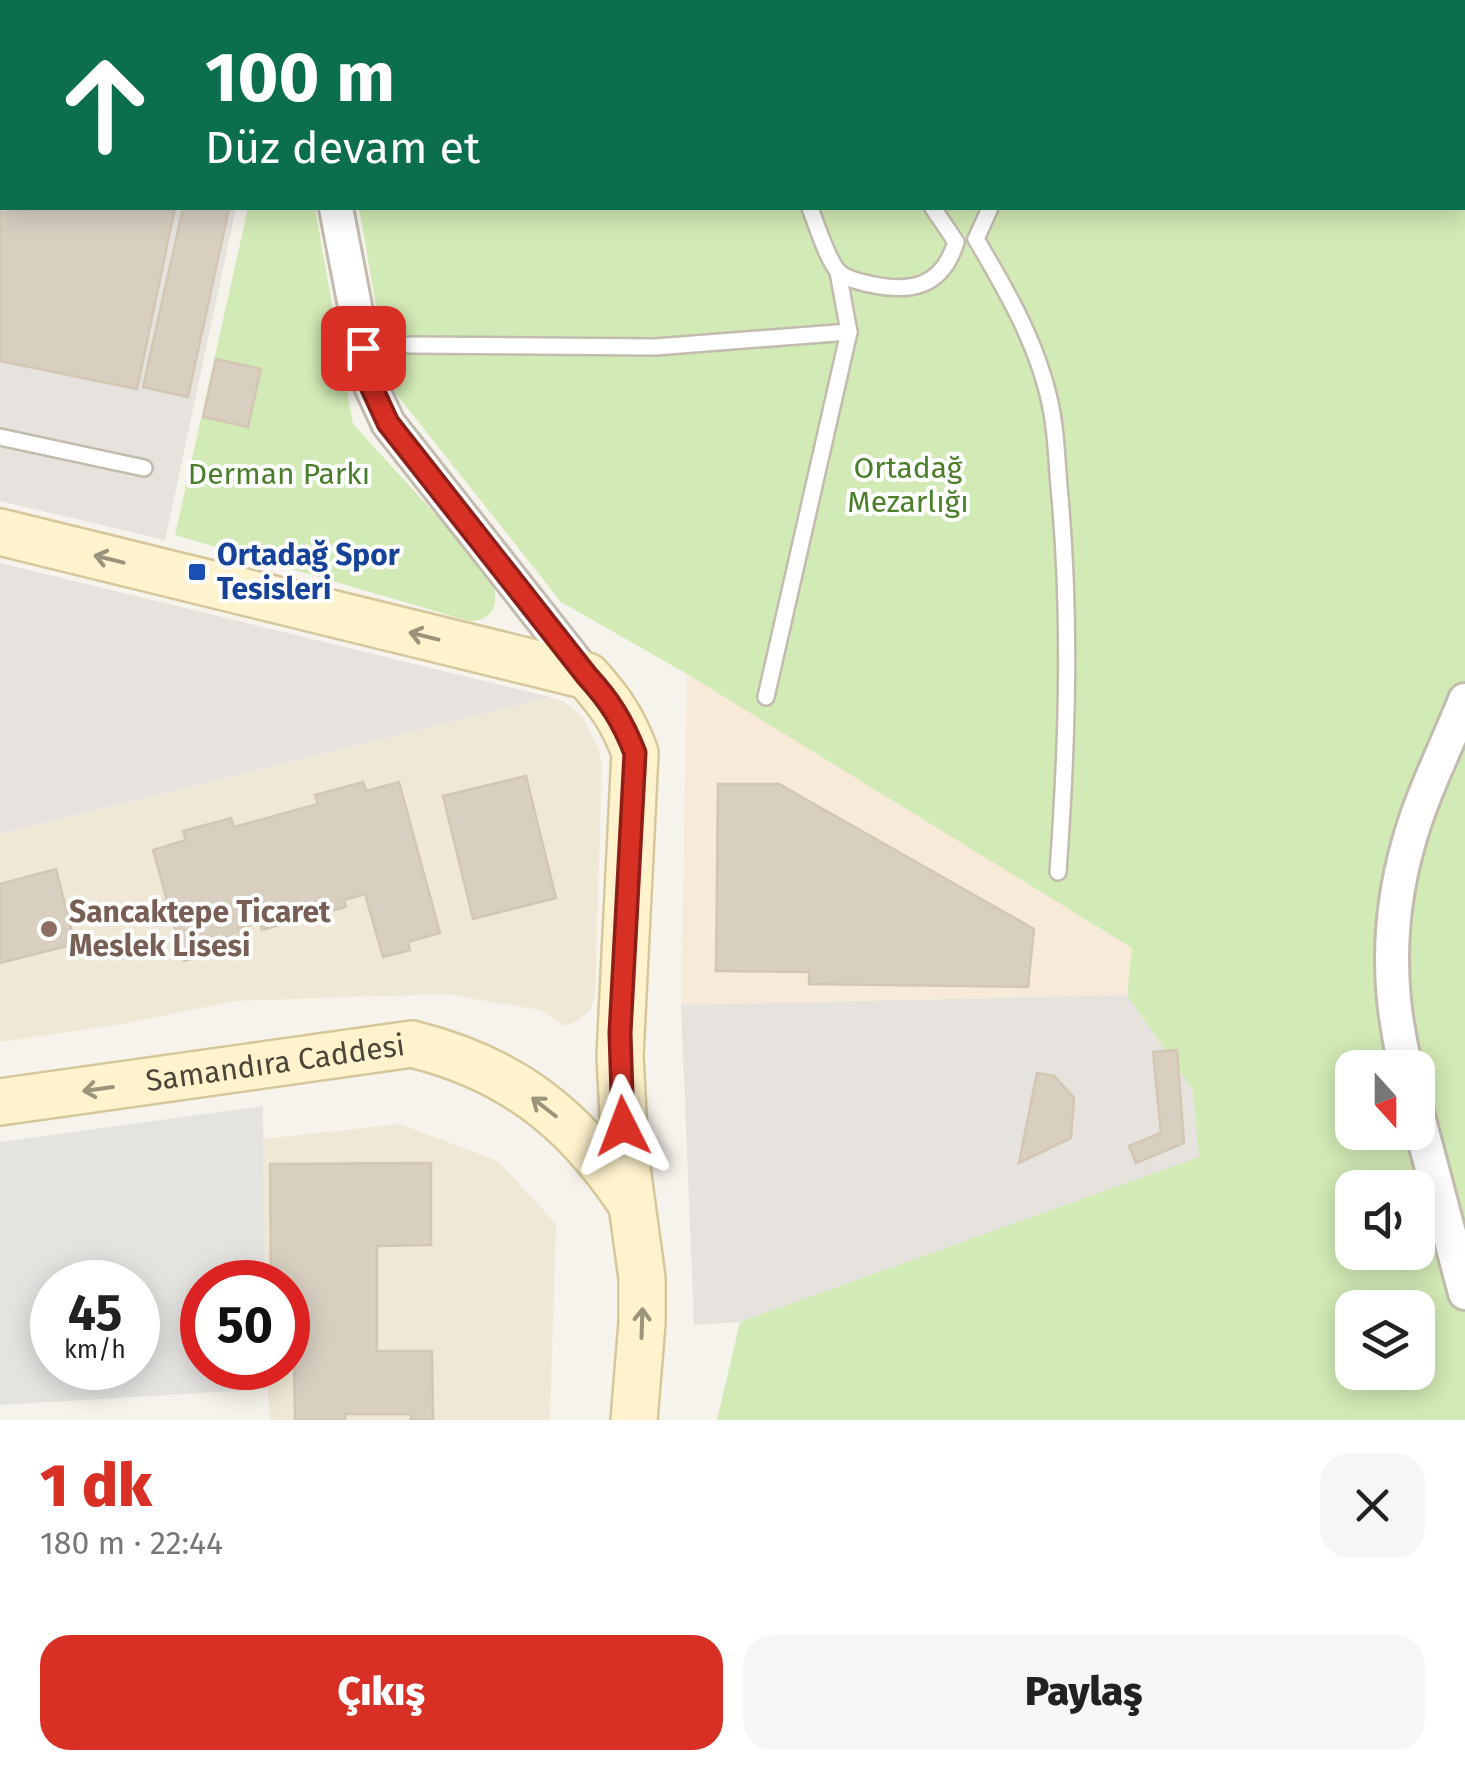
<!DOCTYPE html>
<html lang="tr">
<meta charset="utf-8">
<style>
:root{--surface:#fff;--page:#f6f6f6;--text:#222;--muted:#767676;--accent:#d93025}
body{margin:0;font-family:"Fira Sans",sans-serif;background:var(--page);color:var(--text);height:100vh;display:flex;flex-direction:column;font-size:38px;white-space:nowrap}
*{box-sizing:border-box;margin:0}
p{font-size:32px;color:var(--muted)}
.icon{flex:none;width:55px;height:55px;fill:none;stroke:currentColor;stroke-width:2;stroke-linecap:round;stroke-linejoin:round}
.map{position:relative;height:1420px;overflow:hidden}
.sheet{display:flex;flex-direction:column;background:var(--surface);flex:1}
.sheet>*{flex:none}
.top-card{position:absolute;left:0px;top:0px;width:1465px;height:210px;box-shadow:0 5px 25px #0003;background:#0b6e4f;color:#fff;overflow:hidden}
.needle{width:65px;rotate:159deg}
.controls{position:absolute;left:1335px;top:1050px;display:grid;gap:20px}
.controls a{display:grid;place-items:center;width:100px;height:100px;border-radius:20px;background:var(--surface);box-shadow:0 5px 25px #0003;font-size:50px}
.speed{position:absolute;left:30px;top:1260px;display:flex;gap:20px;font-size:50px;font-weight:700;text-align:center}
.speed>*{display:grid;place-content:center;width:130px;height:130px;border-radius:50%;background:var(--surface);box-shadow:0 5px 25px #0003;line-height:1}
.speed small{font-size:25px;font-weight:400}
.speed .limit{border:15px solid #d22;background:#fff;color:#111}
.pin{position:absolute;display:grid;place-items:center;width:85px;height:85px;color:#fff;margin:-42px;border-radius:20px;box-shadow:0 5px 15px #0006}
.me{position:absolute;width:110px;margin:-55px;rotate:357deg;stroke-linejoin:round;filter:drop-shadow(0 0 8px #0008)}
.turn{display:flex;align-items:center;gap:35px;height:210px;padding:0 40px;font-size:45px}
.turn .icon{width:130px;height:130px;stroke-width:2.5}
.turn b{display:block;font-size:70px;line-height:85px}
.round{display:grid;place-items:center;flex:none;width:105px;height:105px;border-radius:30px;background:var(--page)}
.head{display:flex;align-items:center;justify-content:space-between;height:170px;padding:0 40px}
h1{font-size:60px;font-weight:800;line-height:75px;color:var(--accent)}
.action{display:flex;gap:20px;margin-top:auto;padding:20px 40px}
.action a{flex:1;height:115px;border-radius:30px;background:var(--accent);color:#fff;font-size:40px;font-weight:800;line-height:115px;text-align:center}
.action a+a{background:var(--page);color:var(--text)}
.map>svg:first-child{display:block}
.residential{fill:#eae5da}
.commercial{fill:#f7ead8}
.industrial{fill:#e6e2dd}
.education{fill:#efe8d6}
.green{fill:#d2eab5;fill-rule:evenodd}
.parking{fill:#e5e3e0;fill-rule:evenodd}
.building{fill:#d8cfc1;stroke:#d3c7b4;stroke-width:2.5}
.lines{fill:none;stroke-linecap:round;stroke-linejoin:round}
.service-casing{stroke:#c2bbae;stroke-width:20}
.minor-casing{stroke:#c2bbae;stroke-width:38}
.secondary-casing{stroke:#d6c79b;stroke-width:50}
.service{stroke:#fff;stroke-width:15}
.minor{stroke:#fff;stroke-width:32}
.secondary{stroke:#fff3cd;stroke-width:45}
.oneway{stroke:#9c937c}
.route-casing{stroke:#8d1f18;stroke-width:25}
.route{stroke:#d93025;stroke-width:18}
.transit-dot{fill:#1a4fb4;stroke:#fff;stroke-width:4}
.education-dot{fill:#8d6e63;stroke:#fff;stroke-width:4}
.labels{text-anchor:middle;stroke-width:8;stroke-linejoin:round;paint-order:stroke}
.park-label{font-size:30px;fill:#4a7f2a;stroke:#fff}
.transit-label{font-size:30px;font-weight:bold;fill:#164399;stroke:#fff;text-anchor:start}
.education-label{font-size:30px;font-weight:bold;fill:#785e54;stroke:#fff;text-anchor:start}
.street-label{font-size:30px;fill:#4b4439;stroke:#fff}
</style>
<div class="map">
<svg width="1465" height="1420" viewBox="0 0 1465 1420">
<rect width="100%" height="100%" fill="#f6f3ec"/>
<path class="residential" d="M319,0H516L515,2Z"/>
<path class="commercial" d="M687,674L1132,948L1127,995L681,1005Z"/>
<g class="industrial">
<path d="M0,0L89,2H2V208H236L165,540L0,501Z"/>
<path d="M0,563L550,697L0,834Z"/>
<path d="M1127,995L1193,1090L1200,1157L740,1322L694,1325L681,1005Z"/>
</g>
<g class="education">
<path d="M550,697L563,701L582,716L598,748L602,765L595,997L589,1011L577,1021L565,1026L540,1010L445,994L235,1001L122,1024L0,1042V834Z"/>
<path d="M400,1124L498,1161L556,1224L550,1420H270L266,1368H288V1282H265L263,1139Z"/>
</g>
<g class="green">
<path d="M516,0H1465V1420H717L740,1322L1199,1157L1193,1090L1127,995L1132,948L687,674L561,602L390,386L359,208H1462V2H515ZM1352,1068H1418V1132H1352ZM1352,1188H1418V1252H1352ZM1352,1308H1418V1372H1352Z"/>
<path d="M248,208H315L353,424L490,574C499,596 499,621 469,621L175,535Z"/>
</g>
<path class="parking" d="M263,1106L265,1282H202V1368H266L267,1389L0,1405V1142ZM52,1282H138V1368H52Z"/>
<g class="building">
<path d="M0,34L2,208H175L137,389L0,361Z"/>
<path d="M183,208H229L188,397L143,387Z"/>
<path d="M216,359L261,369L248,427L203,417Z"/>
<path d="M526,776L556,898L473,919L443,796Z"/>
<path d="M363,782L366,791L399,782L440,933L408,942L410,950L383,957L365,894L344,900L346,907L262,930L260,923L238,928L245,952L218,959L216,952L184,961L153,850L186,840L183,831L231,818L234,827L318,804L315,795Z"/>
<path d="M718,784H779L1034,929L1028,987L809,984V972L716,971Z"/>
<path d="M56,869L75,944L0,963V884Z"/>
<path d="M1177,1050L1184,1143L1136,1163L1129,1146L1161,1133L1153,1052Z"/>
<path d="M1037,1073L1054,1076L1074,1098L1071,1138L1019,1163Z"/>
<path d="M431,1163V1245L377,1246V1351H432L433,1420H411V1414H345V1420H295L293,1284L271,1282L270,1164Z"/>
</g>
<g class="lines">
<g class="service-casing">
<g id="service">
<path d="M769,0L771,2"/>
<path d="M937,0L939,2"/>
<path d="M810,208C816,223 828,262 839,272C846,279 860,282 869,284C910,293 942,288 956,242L933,208"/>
<path d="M976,239C1008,293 1041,350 1052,413C1057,441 1057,470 1060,497C1071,622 1067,747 1058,872"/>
<path d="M976,239L990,208"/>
<path d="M409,345L655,347L849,332"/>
<path d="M0,437L144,468"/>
<path d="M766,697L849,332L838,272"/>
</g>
</g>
<g class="minor-casing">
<g id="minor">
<path d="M599,0H608"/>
<path d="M308,2L309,0"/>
<path d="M336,208L370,384L388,423L587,676"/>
<path d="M1406,1068C1387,993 1387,919 1408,845C1421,796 1446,748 1465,700"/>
<path d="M1418,1116L1465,1293"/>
</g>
</g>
<g class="secondary-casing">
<g id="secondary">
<path d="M0,532L587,676C610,701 624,722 635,753L620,1056L625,1153L642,1278V1323L634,1420"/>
<path id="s1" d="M0,1102L412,1044C509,1068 572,1116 628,1199"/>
</g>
</g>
<use href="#service" class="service"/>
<use href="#minor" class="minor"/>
<use href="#secondary" class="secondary"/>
</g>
<defs><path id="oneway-shaft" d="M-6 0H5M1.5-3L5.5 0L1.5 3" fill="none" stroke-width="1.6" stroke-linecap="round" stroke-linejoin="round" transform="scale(2.5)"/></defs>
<g class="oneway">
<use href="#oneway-shaft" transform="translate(109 559) rotate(-166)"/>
<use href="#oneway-shaft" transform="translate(424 636) rotate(-166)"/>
<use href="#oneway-shaft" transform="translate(98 1089) rotate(172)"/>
<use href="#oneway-shaft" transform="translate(544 1107) rotate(-142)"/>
<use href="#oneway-shaft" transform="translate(642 1323) rotate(-88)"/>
</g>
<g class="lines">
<g class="route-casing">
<path id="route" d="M363,348L370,384L388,423L587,676C610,701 623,722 635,753L620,1033L623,1126"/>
</g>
<use href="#route" class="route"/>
</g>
<rect class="transit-dot" x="187" y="562" width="20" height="20" rx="5"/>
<circle class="education-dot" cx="49" cy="929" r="10"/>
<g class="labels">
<g class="park-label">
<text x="908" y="478">Ortadağ<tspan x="908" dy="34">Mezarlığı</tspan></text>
<text x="279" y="484">Derman Parkı</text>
</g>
<g class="transit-label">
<text x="217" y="565">Ortadağ Spor<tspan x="217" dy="34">Tesisleri</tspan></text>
</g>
<g class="education-label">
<text x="69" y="922">Sancaktepe Ticaret<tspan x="69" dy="34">Meslek Lisesi</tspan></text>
</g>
<g class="street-label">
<text dy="10" stroke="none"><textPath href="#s1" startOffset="278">Samandıra Caddesi</textPath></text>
</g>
</g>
</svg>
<div class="controls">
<a><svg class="needle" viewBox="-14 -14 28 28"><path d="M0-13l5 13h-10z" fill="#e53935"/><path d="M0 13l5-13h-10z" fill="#767676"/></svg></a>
<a><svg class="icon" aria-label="sound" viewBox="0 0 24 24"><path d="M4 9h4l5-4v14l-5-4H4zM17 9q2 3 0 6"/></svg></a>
<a><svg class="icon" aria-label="layers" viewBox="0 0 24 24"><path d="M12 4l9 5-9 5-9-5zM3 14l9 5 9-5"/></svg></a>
</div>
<div class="speed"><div>45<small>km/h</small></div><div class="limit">50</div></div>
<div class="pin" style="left:363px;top:348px;background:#d93025"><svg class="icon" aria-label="arrive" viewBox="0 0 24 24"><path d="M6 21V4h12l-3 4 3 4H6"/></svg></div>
<svg class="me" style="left:623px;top:1126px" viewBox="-20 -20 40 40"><path d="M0-17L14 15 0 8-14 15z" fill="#d93025" stroke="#fff" stroke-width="4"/></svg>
<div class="top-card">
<div class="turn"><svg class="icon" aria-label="ahead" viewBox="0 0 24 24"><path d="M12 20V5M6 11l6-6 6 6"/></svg><div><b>100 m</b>Düz devam et</div></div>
</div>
</div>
<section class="sheet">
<div class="head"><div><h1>1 dk</h1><p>180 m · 22:44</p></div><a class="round"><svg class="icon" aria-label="close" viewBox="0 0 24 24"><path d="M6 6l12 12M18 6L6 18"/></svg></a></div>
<div class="action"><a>Çıkış</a><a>Paylaş</a></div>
</section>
